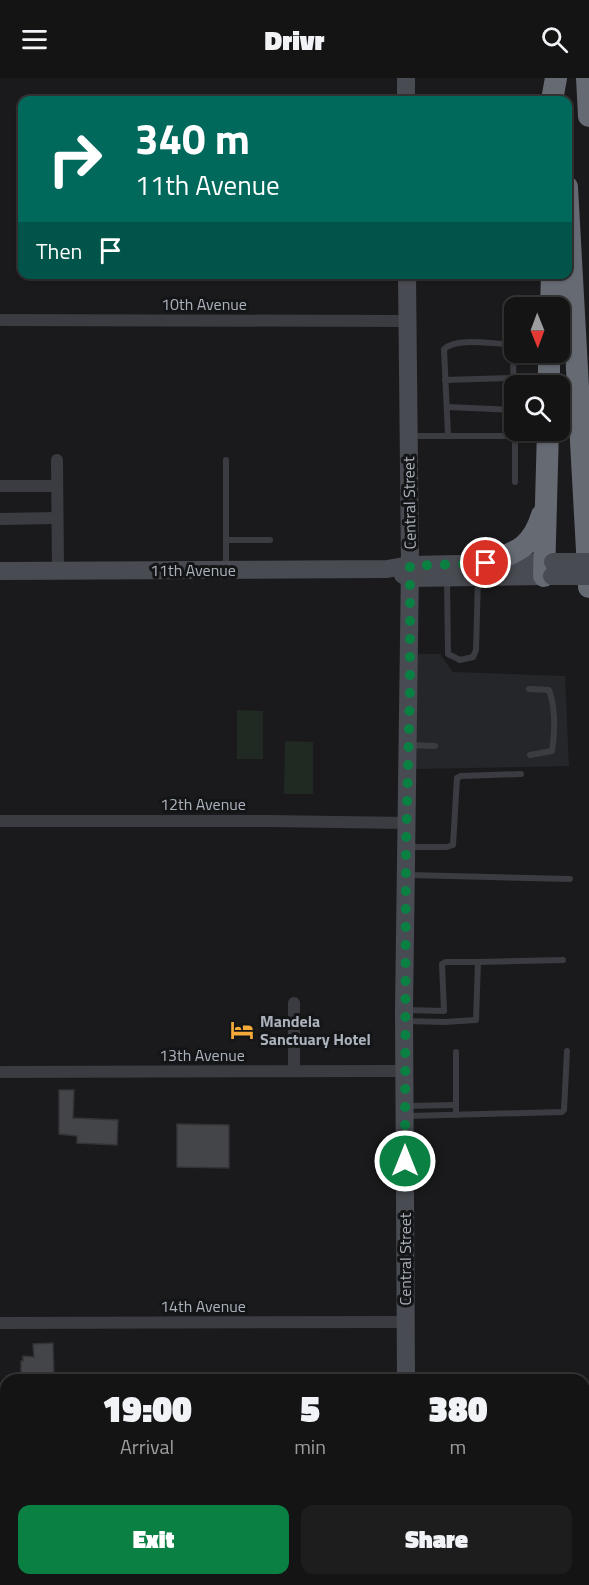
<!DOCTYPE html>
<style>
:root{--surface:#141415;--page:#1d1d1e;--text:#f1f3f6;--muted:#9d9ea0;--line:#333334;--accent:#0b8043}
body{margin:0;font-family:"Titillium Web",sans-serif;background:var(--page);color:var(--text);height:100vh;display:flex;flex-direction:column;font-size:22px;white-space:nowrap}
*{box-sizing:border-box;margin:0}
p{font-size:20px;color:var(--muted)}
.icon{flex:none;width:33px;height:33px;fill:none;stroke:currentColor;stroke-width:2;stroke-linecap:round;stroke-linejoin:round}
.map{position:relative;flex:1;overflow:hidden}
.side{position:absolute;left:0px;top:1296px;width:590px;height:212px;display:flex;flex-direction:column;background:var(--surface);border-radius:18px 18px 0 0;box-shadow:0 2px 4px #0004,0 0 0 2px var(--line)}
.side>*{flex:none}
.banner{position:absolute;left:18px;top:18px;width:554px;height:183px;border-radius:12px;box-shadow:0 2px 4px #0004,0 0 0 2px var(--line);background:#00695c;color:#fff;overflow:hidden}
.needle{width:39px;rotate:179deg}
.buttons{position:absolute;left:504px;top:219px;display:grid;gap:12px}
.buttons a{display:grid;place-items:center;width:66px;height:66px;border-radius:12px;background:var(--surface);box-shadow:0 2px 4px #0004,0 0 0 2px var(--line);font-size:30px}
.pin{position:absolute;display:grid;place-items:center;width:51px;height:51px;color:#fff;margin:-26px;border:3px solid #fff;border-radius:50%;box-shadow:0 2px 6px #0007}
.me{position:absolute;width:66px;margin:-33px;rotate:0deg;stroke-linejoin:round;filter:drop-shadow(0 0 4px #0008)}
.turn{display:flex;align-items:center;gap:21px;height:126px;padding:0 18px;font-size:27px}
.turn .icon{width:78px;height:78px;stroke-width:2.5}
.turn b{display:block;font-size:42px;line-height:51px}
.then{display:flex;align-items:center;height:57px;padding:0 18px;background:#0003;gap:12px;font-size:22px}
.eta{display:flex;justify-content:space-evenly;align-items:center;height:102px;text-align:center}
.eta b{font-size:36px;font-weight:800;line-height:42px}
.primary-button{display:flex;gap:12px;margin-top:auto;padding:12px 18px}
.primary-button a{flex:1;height:69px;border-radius:12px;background:var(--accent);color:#fff;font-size:24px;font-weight:800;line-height:69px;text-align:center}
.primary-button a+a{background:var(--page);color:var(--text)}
header{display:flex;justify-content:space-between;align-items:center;height:78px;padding:0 18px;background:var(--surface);font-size:27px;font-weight:800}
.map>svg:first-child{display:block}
.built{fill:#252629}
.green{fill:#212a22}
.building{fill:#444549;stroke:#343438;stroke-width:1.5}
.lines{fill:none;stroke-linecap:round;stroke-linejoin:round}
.service{stroke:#3a3c41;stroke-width:6}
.minor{stroke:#3a3c41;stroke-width:12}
.secondary{stroke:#484b51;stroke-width:18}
.motorway{stroke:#666a72;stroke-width:22}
.secondary-bridge{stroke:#484b51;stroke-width:18}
.route{stroke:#0b8043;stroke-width:10;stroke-dasharray:0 18}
.labels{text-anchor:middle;stroke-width:6;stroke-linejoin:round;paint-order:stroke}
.street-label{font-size:16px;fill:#acb2bc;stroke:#141517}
.poi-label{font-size:16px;font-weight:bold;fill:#acb2bc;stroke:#141517;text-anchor:start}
</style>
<header><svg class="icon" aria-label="menu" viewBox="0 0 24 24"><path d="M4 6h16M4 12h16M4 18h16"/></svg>Drivr<svg class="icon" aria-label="search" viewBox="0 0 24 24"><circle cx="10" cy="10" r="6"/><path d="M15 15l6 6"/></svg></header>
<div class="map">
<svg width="589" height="1507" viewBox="0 0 589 1507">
<rect width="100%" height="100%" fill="#1a1a1c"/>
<path class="built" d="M415,576H440L453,594L565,598L569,688L415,691Z"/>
<g class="green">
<path d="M237,632L263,633V681H237Z"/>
<path d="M285,663L313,664V716H284Z"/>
</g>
<g class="building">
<path d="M59,1012H74L73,1040L118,1042L117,1067L77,1065V1058L59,1056Z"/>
<path d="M177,1046L229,1047V1090L177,1089Z"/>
<path d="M53,1265L54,1302H21V1283H23V1278L34,1279L33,1266Z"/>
</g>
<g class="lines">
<g class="service">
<path d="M445,302L513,300"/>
<path d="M447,329L514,332"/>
<path d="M412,358H508L515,360V404"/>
<path d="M448,358L444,271C456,259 492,266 509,266L513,270L514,348"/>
<path d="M226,382V491"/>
<path d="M226,462H270"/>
<path d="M447,501L448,576L460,582L473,579L476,572L478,500"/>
<path d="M529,611L549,612C556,631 555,653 552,673L530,677"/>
<path d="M409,667L435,668"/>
<path d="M409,769H447L453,767L457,700L461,698L521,696"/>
<path d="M409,797L570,801"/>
<path d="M478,884L563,882"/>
<path d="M405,943L444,944L476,942L478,884H446L442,886L444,933L406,932"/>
<path d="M405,1028L456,1027"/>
<path d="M456,1037V974"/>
<path d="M408,1038L562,1034L564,1032L567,973"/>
</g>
<g class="minor">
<path d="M0,242L408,243"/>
<path d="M57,382L58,492"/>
<path d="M0,408H57"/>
<path d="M0,441L57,440"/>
<path d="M0,743H268L406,745"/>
<path d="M294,993V925"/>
<path d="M0,994L404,993"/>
<path d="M0,1245L406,1244"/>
<path d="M0,1495H6"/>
</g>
<g class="secondary">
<path d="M406,0V22"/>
<path d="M0,493L387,491L410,487L553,484"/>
<path d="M403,497L410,500L552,498"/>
<path d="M406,1302L404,932L410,487L407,196"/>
<path d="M405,1507V1502"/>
</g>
<g class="motorway">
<path d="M587,0L589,38"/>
<path d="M552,22L556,0"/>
<path d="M567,109L589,509"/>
<path d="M551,230L552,196"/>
<path d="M549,308V274"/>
<path d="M486,485C517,474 532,470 542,437"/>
<path d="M544,498L548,352"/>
</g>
<g class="secondary-bridge">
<path d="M553,484H589"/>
<path d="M552,498H589"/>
</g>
</g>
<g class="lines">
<path class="route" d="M405,1083L406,770L410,611V488L486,485"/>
</g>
<defs>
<g id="hotel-bare" transform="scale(1.8)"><path d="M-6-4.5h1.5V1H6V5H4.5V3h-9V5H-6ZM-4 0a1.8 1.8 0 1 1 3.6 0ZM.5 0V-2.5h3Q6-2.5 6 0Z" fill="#f5aa39" stroke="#141517" stroke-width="2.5" paint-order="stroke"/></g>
</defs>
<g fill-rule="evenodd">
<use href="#hotel-bare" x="242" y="952"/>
</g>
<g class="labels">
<g class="street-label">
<text x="204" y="232">10th Avenue</text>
<text transform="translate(409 425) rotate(-91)" y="6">Central Street</text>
<text x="193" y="498">11th Avenue</text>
<text x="203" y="732">12th Avenue</text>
<text x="202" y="983">13th Avenue</text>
<text transform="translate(405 1181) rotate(-90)" y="6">Central Street</text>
<text x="203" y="1234">14th Avenue</text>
</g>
<g class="poi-label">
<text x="260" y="949">Mandela<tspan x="260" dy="18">Sanctuary Hotel</tspan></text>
</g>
</g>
</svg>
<div class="buttons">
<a><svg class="needle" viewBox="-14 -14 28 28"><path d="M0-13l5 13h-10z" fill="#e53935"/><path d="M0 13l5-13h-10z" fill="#9d9ea0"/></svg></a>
<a><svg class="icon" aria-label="search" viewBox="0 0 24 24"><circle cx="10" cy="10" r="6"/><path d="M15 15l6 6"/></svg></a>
</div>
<div class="pin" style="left:486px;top:485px;background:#d93025"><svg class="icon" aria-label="arrive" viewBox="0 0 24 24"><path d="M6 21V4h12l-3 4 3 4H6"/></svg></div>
<svg class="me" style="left:405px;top:1083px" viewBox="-20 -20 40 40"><circle r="17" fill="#0b8043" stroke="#fff" stroke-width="3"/><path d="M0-11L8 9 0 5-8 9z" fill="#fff"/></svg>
<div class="banner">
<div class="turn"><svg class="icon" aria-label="right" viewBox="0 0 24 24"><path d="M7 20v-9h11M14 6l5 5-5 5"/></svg><div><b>340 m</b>11th Avenue</div></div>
<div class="then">Then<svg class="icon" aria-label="arrive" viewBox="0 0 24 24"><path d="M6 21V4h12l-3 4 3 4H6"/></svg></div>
</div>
<section class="side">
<div class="eta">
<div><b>19:00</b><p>Arrival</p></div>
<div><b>5</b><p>min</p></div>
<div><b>380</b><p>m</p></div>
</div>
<div class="primary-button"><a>Exit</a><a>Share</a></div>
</section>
</div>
